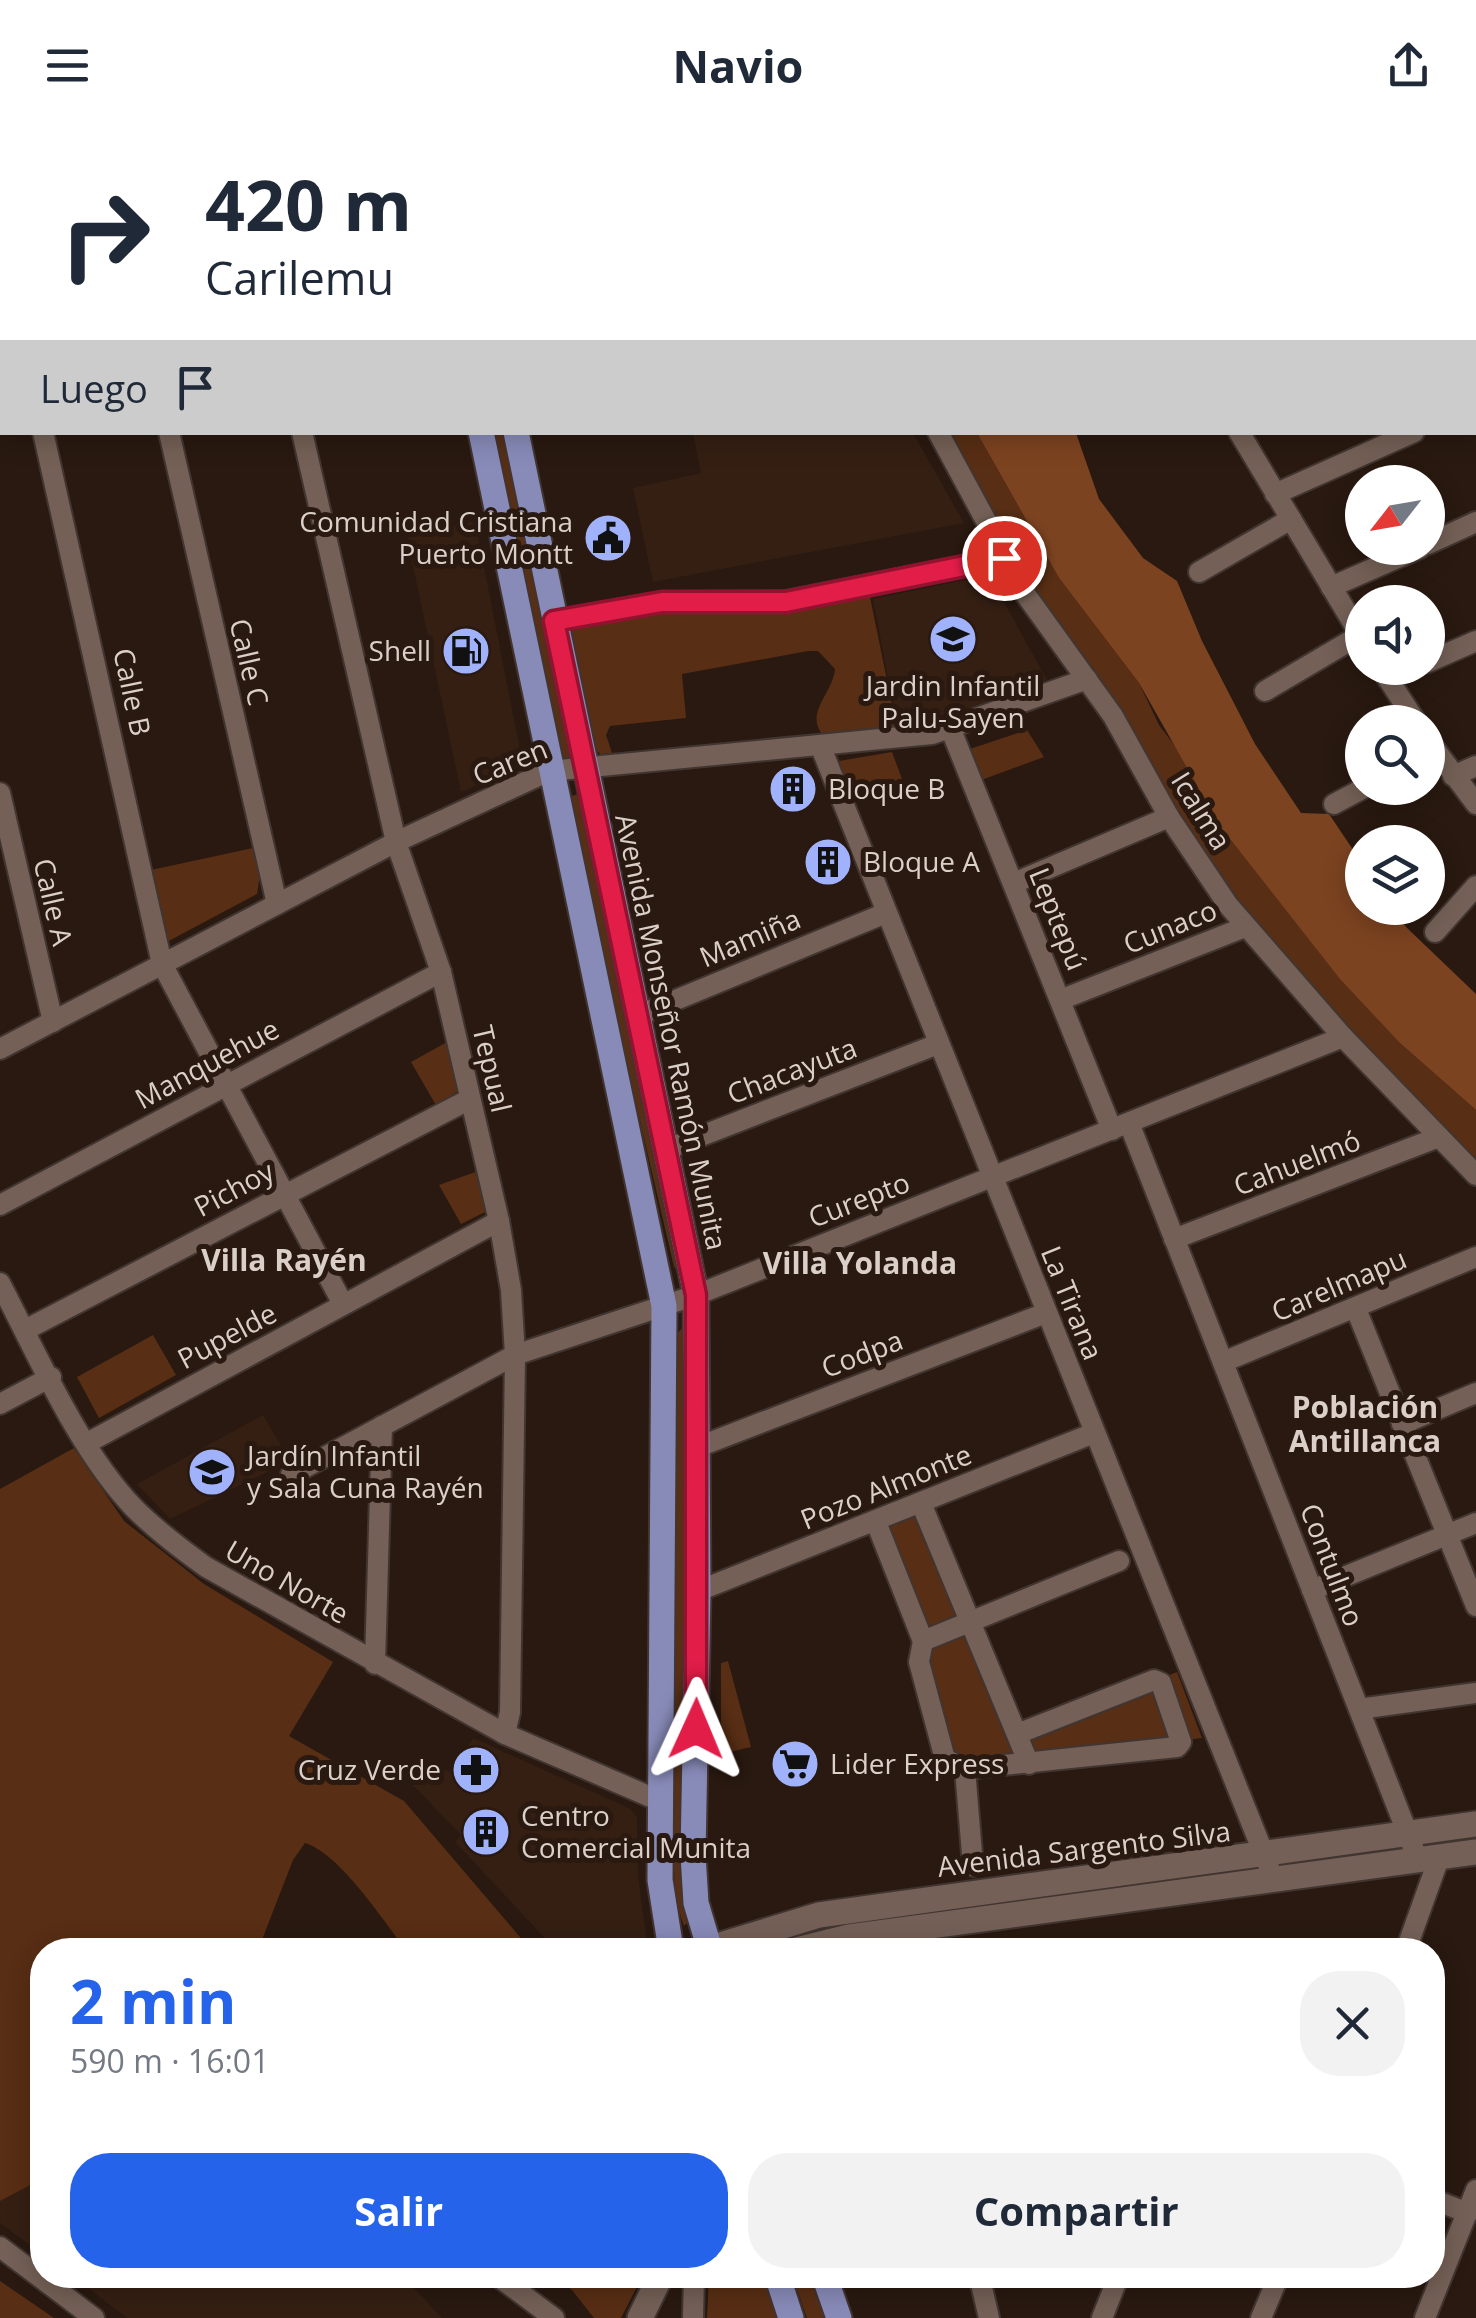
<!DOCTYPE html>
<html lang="es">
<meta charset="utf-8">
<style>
:root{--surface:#fff;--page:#f2f2f3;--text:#1f2937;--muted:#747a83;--accent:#2563eb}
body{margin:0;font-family:"Open Sans",sans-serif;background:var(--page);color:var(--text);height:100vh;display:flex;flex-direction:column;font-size:38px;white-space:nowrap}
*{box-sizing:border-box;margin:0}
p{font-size:32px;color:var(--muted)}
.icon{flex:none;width:55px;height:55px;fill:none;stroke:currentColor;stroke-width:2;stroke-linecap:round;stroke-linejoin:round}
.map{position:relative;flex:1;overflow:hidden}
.sheet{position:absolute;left:30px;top:1808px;width:1415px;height:350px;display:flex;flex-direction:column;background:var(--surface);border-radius:40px;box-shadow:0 5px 25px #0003}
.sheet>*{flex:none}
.guide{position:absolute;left:0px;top:0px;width:1478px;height:305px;box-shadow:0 5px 25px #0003;background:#fff;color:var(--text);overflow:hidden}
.needle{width:65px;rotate:239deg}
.controls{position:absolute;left:1345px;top:335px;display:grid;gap:20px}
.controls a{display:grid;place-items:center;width:100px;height:100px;border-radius:50%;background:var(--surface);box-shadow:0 5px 25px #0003;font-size:50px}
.pin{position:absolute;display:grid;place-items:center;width:85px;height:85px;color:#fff;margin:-42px;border:5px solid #fff;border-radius:50%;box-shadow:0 2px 10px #0007}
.me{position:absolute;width:110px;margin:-55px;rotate:1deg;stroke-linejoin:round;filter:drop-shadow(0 0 8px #0008)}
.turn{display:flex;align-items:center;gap:35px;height:210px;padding:0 40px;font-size:45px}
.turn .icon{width:130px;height:130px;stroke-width:2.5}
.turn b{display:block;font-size:70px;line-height:85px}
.then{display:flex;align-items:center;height:95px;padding:0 40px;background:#0003;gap:20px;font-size:38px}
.round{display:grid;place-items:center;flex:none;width:105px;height:105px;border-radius:40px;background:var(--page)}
.overview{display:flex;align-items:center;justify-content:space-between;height:170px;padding:0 40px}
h1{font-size:60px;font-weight:700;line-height:75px;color:var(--accent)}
.cta{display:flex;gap:20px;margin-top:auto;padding:20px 40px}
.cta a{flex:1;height:115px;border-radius:40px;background:var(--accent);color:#fff;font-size:40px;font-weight:700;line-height:115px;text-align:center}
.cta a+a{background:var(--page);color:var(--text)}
header{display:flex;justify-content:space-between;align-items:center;height:130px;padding:0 40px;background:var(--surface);font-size:45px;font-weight:700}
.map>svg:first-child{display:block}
.built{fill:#351f13}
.green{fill:#582e14}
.forest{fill:#7c4320}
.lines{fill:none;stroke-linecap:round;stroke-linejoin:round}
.street-casing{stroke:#413531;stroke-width:24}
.secondary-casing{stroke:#413531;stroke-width:29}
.primary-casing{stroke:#413531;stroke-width:29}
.street{stroke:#746056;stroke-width:20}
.secondary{stroke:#746056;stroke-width:25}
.primary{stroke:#888bb8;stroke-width:25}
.route-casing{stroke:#92132f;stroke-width:25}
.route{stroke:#e11d48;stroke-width:18}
.labels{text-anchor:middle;stroke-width:10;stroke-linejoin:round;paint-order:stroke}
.poi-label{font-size:28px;fill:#dacfc9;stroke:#291910;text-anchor:start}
.street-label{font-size:28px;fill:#dacfc9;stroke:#291910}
.neighbourhood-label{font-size:30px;font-weight:bold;fill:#dacfc9;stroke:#291910}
</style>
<header><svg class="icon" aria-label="menu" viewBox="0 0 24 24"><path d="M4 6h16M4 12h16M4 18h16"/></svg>Navio<svg class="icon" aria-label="share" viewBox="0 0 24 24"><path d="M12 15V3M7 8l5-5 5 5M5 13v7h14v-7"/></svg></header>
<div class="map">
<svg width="1476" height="2188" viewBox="0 0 1476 2188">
<rect width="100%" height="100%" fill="#291910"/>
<g class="built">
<path d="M693,303H913L964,393L653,452L633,358L701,343Z"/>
<path d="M475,391L523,635L461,662L407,408Z"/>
<path d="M989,445L1047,550L928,595L898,601L873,469Z"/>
<path d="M263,1285L290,1331L170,1389L137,1354Z"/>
<path d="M473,1608L631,1679L637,1688L638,1746L648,1820H556L455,1712L461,1705L409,1651L426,1628L451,1643Z"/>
<path d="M42,2049V2124L0,2093V2071Z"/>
<path d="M71,2145H402L442,2188H127Z"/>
</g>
<g class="green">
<path d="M489,303H509L571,621V632L561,635Z"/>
<path d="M946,303H977L1059,448L1139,553L1159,595L1401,914L1476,980V1030L1265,809L1210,736L1011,425Z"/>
<path d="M870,467L897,599L822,604C805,582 833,563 835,539L818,521H808L682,544L686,588L610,596L606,605L612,623L601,624L590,617C579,579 593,559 568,517L573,498L660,480L762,484Z"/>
<path d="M1027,600L1044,627L976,652L964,621Z"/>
<path d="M892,622L902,649L852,669L839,631Z"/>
<path d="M578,664L580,667L679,1141L674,1137L565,668Z"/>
<path d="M253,718L260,745L257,764L165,813L151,740Z"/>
<path d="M447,912L459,960L437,977L411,932Z"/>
<path d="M478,1041L487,1081L461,1094L439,1055Z"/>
<path d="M683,1197L688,1792L684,1796C666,1748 677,1668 671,1614L675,1206Z"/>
<path d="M153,1205L176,1245L99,1288L77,1247Z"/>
<path d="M74,1318L124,1391L204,1454L333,1532L289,1606L404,1671L531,1820H406C383,1790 339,1723 305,1713L293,1730L258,1820H42V2049L0,2071V1359Z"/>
<path d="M917,1384L1023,1631L951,1630L881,1399Z"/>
<path d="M728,1531L751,1617L721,1624V1533Z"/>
<path d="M1177,1542L1202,1608L1032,1630L1021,1606Z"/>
<path d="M1258,1737L1260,1740L899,1794L907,1784Z"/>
<path d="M552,2145H643L621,2188H594L572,2160Z"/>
<path d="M709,2145H765L780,2188H707Z"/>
<path d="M792,2145H814L829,2188H807Z"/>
<path d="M0,2151L54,2188H0Z"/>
</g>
<path class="forest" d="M977,303H1076L1099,369L1143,428L1177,451L1202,511L1255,614L1301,683L1329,684L1362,733V778H1392L1406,797L1476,864V980L1401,914L1340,849L1220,696L1139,553L1059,448Z"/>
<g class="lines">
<g class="street-casing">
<g id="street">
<path d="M38,0L39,2"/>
<path d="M786,0L787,2"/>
<path d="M1092,0L1093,2"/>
<path d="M1420,0L1421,2"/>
<path d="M198,2L202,0"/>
<path d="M1117,2L1123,0"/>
<path d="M1458,2L1464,0"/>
<path d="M1475,134L1476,136"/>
<path d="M0,169L2,174"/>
<path d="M0,255L2,253"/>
<path d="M1475,275H1476"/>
<path d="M43,302L162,834L343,1174"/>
<path d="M169,302L277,774"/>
<path d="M302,302L396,712L441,842L499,1091L511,1160L515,1225L510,1582L505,1604"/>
<path d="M938,302L1026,465L1113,586L1169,687L1228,775L1343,907L1476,1045"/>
<path d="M1239,302L1362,508"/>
<path d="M1275,364L1414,302"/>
<path d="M1428,414L1476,392"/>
<path d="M1199,442L1291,389"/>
<path d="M1331,457L1420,418"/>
<path d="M554,491L662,472L786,471L1004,428"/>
<path d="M1428,532L1476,511"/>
<path d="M1381,538L1416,592"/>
<path d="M1388,549L1414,538"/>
<path d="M1265,561L1360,505"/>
<path d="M951,600L1112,1000"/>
<path d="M1428,610L1476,674"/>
<path d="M820,615L1269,1737"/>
<path d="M1453,646L1476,636"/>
<path d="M0,663L53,892"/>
<path d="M1334,674L1364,658"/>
<path d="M1014,753L1169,687"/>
<path d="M1435,802L1476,756"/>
<path d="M1060,870L1245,797"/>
<path d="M637,886L886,783"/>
<path d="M0,919L396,712L549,641L932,604L1087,549"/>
<path d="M1129,993L1418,1730"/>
<path d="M665,1020L938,914"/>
<path d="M0,1075L441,842"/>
<path d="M1174,1109L1439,1007"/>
<path d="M0,1153C37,1224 79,1321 134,1378C156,1400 181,1419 206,1437L505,1604L660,1671"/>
<path d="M1356,1179L1476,1476"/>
<path d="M25,1200L470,969"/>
<path d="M1223,1232L1476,1127"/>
<path d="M0,1274L51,1247"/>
<path d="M1402,1294L1476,1263"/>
<path d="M87,1313L499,1091"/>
<path d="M698,1317L1046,1183"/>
<path d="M291,1345L515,1225L696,1165L1343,907"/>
<path d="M921,1373L1029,1634"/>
<path d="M876,1392L923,1511"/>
<path d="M1312,1460L1476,1393"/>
<path d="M698,1461L1094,1303"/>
<path d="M375,1534L382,1296"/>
<path d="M1359,1579L1476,1563"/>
<path d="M1017,1604L1154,1550L1161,1553L1181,1612L1177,1617L965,1639L945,1629L919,1532L923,1511L1119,1431"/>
<path d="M965,1639L973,1736"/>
<path d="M1406,1820L1439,1728"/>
<path d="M1432,2069L1468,2083"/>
<path d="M0,2117L94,2188"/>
<path d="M496,2145L554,2188"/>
<path d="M979,2145L989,2188"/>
<path d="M693,2188L694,2145"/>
<path d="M1102,2188L1119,2145"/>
<path d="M1261,2188L1279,2145"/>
<path d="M1425,2188L1476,2060"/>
</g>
</g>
<g class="secondary-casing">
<g id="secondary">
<path d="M704,1820L819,1785L1476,1694"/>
<path d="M797,1820L849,1807L1476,1722"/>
<path d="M640,2188L661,2145"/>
</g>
</g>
<g class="primary-casing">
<g id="primary">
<path d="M405,0L407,2"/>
<path d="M449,0L450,2"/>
<path d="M481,302L664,1176L660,1750L671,1820"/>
<path d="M516,302L696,1165L698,1461L693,1725L696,1773L710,1820"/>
<path d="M777,2145L791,2188"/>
<path d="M824,2145L839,2188"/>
</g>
</g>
<use href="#street" class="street"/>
<use href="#secondary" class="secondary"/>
<use href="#primary" class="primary"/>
</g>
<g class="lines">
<g class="route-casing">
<path id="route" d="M696,1599V1165L554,491L662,472H786L1004,428"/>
</g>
<use href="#route" class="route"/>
</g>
<defs>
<g id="civic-disc" transform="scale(2.5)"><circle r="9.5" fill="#a1b2fd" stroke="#291910"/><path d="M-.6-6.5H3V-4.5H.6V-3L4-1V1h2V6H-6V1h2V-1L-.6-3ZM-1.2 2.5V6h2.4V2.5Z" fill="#111"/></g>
<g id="school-disc" transform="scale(2.5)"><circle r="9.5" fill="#a1b2fd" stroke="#291910"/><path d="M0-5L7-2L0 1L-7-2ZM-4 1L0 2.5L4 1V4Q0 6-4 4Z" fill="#111"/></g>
<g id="fuel-disc" transform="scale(2.5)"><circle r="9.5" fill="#a1b2fd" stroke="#291910"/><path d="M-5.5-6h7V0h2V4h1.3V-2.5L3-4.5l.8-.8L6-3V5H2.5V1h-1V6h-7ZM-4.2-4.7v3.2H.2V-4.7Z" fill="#111"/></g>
<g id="building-disc" transform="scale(2.5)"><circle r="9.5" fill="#a1b2fd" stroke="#291910"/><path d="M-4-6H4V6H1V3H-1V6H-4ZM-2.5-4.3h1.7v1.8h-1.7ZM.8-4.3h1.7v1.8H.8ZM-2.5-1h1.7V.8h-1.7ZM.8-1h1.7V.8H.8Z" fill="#111"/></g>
<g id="supermarket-disc" transform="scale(2.5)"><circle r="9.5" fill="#a1b2fd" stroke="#291910"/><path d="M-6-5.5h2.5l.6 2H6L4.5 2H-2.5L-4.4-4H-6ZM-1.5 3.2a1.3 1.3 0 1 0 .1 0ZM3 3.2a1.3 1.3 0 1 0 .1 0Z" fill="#111"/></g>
<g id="pharmacy-disc" transform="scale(2.5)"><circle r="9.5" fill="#a1b2fd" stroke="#291910"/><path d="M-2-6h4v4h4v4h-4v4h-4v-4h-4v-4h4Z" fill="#111"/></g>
</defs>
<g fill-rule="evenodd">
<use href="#civic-disc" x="608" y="408"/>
<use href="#school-disc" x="953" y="509"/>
<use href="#fuel-disc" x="466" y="521"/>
<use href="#building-disc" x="793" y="659"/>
<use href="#building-disc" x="828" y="732"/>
<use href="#school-disc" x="212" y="1342"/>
<use href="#supermarket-disc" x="795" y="1634"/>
<use href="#pharmacy-disc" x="476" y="1640"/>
<use href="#building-disc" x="486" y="1702"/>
</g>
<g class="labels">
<g class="poi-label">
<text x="573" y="402" text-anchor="end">Comunidad Cristiana<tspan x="573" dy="32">Puerto Montt</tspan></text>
<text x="431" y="531" text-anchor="end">Shell</text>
<text x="953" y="566" text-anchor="middle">Jardin Infantil<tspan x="953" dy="32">Palu-Sayen</tspan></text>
<text x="828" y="669">Bloque B</text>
<text x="863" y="742">Bloque A</text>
<text x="247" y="1336">Jardín Infantil<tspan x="247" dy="32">y Sala Cuna Rayén</tspan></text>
<text x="830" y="1644">Lider Express</text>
<text x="441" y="1650" text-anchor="end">Cruz Verde</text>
<text x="521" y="1696">Centro<tspan x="521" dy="32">Comercial Munita</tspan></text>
</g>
<g class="street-label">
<text transform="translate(249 532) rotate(77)" y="10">Calle C</text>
<text transform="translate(132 562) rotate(78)" y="10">Calle B</text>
<text transform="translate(510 632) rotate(-22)" y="10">Caren</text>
<text transform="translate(1201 681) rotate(58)" y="10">Icalma</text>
<text transform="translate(53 772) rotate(77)" y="10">Calle A</text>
<text transform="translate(1058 789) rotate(68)" y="10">Leptepú</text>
<text transform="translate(1170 797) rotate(-22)" y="10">Cunaco</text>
<text transform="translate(750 808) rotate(-23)" y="10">Mamiña</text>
<text transform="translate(671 902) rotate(78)" y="10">Avenida Monseñor Ramón Munita</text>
<text transform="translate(207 934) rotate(-28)" y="10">Manquehue</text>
<text transform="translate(492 939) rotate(77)" y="10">Tepual</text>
<text transform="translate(792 941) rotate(-21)" y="10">Chacayuta</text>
<text transform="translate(1297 1033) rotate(-21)" y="10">Cahuelmó</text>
<text transform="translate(234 1059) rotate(-28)" y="10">Pichoy</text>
<text transform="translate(859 1070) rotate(-21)" y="10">Curepto</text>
<text transform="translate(1339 1155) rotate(-23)" y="10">Carelmapu</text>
<text transform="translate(1072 1173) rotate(68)" y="10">La Tirana</text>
<text transform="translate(227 1206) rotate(-28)" y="10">Pupelde</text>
<text transform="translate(862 1224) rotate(-21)" y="10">Codpa</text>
<text transform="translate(886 1357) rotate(-22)" y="10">Pozo Almonte</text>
<text transform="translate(1332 1435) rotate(69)" y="10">Contulmo</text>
<text transform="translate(287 1452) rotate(30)" y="10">Uno Norte</text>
<text transform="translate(1084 1719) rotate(-7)" y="10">Avenida Sargento Silva</text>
</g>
<g class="neighbourhood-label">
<text x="284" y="1141">Villa Rayén</text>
<text x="860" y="1144">Villa Yolanda</text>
<text x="1365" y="1288">Población<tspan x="1365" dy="34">Antillanca</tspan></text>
</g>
</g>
</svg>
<div class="controls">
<a><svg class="needle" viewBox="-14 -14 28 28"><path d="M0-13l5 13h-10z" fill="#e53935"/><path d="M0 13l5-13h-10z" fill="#747a83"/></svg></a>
<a><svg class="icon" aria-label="sound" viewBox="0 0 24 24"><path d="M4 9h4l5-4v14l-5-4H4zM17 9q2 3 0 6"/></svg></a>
<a><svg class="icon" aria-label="search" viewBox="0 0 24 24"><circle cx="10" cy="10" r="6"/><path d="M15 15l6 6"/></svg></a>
<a><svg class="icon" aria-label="layers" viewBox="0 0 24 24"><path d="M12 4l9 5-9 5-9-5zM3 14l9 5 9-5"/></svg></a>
</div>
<div class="pin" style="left:1004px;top:428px;background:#d93025"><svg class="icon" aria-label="arrive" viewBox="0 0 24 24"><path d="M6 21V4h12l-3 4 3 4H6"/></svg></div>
<svg class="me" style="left:696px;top:1599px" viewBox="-20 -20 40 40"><path d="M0-17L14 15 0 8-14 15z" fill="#e11d48" stroke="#fff" stroke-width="4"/></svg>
<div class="guide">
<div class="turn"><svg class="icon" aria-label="right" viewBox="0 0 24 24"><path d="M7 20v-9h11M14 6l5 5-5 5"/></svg><div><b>420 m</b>Carilemu</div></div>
<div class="then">Luego<svg class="icon" aria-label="arrive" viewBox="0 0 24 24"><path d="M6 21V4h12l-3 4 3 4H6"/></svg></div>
</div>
<section class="sheet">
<div class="overview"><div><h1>2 min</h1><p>590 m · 16:01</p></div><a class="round"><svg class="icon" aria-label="close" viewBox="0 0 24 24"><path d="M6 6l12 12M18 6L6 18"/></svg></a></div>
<div class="cta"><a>Salir</a><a>Compartir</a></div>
</section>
</div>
